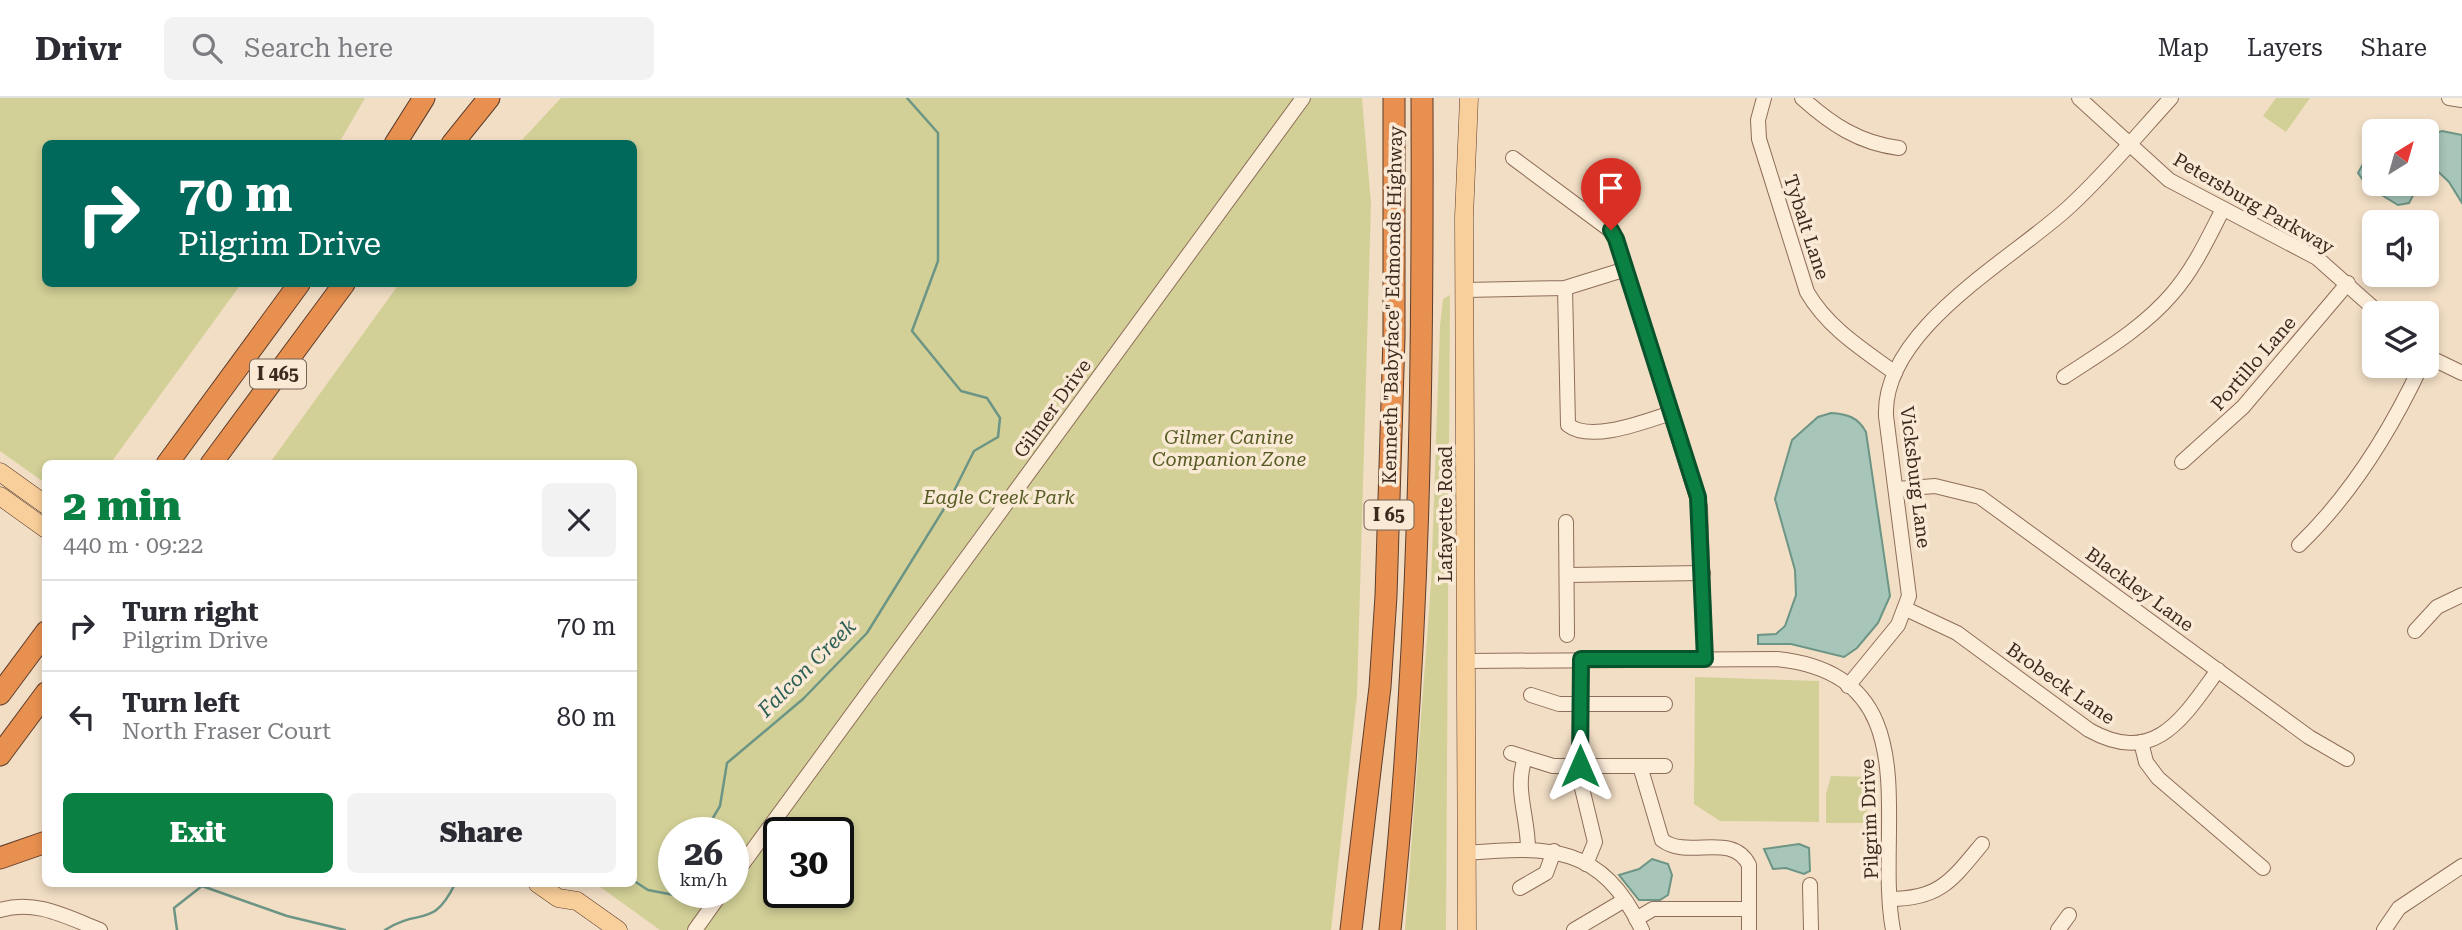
<!DOCTYPE html>
<meta charset="utf-8">
<style>
:root{--surface:#fff;--page:#f2f2f3;--text:#2b2b33;--muted:#7c7c81;--line:#e1e1e2;--accent:#0b8043}
body{margin:0;font-family:"Roboto Serif",serif;background:var(--page);color:var(--text);height:100vh;display:flex;flex-direction:column;font-size:26px;white-space:nowrap}
*{box-sizing:border-box;margin:0}
p{font-size:23px;color:var(--muted)}
.icon{flex:none;width:38px;height:38px;fill:none;stroke:currentColor;stroke-width:2;stroke-linecap:round;stroke-linejoin:round}
.map{position:relative;flex:1;overflow:hidden}
.details{position:absolute;left:42px;top:362px;width:595px;height:427px;display:flex;flex-direction:column;background:var(--surface);border-radius:10px;box-shadow:0 4px 10px #0003}
.details>*{flex:none}
.top-card{position:absolute;left:42px;top:42px;width:595px;height:147px;border-radius:10px;box-shadow:0 4px 10px #0003;background:#00695c;color:#fff;overflow:hidden}
.needle{width:46px;rotate:37deg}
.buttons{position:absolute;left:2362px;top:21px;display:grid;gap:14px}
.buttons a{display:grid;place-items:center;width:77px;height:77px;border-radius:10px;background:var(--surface);box-shadow:0 4px 10px #0003;font-size:35px}
.speed{position:absolute;left:658px;top:719px;display:flex;gap:14px;font-size:35px;font-weight:700;text-align:center}
.speed>*{display:grid;place-content:center;width:91px;height:91px;border-radius:50%;background:var(--surface);box-shadow:0 4px 10px #0003;line-height:1}
.speed small{font-size:18px;font-weight:400}
.speed .limit{border:4px solid #111;border-radius:10px;background:#fff;color:#111}
.pin{position:absolute;display:grid;place-items:center;width:60px;height:60px;color:#fff;margin:-72px -30px;border-radius:50% 50% 50% 0;rotate:-45deg;box-shadow:0 0 7px #0007}
.pin .icon{rotate:45deg}
.me{position:absolute;width:77px;margin:-38px;rotate:0deg;stroke-linejoin:round;filter:drop-shadow(0 0 5px #0008)}
.turn{display:flex;align-items:center;gap:24px;height:147px;padding:0 21px;font-size:32px}
.turn .icon{width:91px;height:91px;stroke-width:2.5}
.turn b{display:block;font-size:49px;line-height:60px}
.round{display:grid;place-items:center;flex:none;width:74px;height:74px;border-radius:10px;background:var(--page)}
.overview{display:flex;align-items:center;justify-content:space-between;height:119px;padding:0 21px}
h1{font-size:42px;font-weight:800;line-height:52px;color:var(--accent)}
.action{display:flex;gap:14px;margin-top:auto;padding:14px 21px}
.action a{flex:1;height:80px;border-radius:10px;background:var(--accent);color:#fff;font-size:28px;font-weight:800;line-height:80px;text-align:center}
.action a+a{background:var(--page);color:var(--text)}
ul{padding:0;list-style:none}
li{display:flex;align-items:center;gap:21px;height:91px;padding:0 21px;border-top:2px solid var(--line)}
li div{flex:1}
li b{display:block;font-size:26px}
li em{font-style:normal}
header{display:flex;align-items:center;gap:42px;box-sizing:border-box;height:98px;padding:0 35px;background:var(--surface);border-bottom:2px solid var(--line)}
header strong{font-size:33px}
nav{display:flex;gap:38px;margin-inline-start:auto;font-size:24px}
.search{width:490px;height:63px;background:var(--page);display:flex;align-items:center;gap:18px;box-sizing:border-box;padding:0 24px;border-radius:10px;color:var(--muted);font-size:26px}
.map>svg:first-child{display:block}
.green{fill:#d2d097;fill-rule:evenodd}
.water{fill:#a7c5b8;stroke:#6c9585;stroke-width:2}
.lines{fill:none;stroke-linecap:round;stroke-linejoin:round}
.stream{stroke:#6c9585;stroke-width:2.5}
.minor-casing{stroke:#8f6e59;stroke-width:16}
.major-casing{stroke:#5d3d2d;stroke-width:19}
.highway-casing{stroke:#5d3d2d;stroke-width:23}
.minor{stroke:#fcedd9;stroke-width:14}
.major{stroke:#f8ce9a;stroke-width:18}
.highway{stroke:#e8904f;stroke-width:21}
.route-casing{stroke:#07532c;stroke-width:18}
.route{stroke:#0b8043;stroke-width:12}
.labels{text-anchor:middle;stroke-width:7;stroke-linejoin:round;paint-order:stroke}
.shield{fill:#f9e9d5;stroke:#766355;stroke-width:2}
.shield-label{font-size:18px;font-weight:bold;fill:#3e291e}
.street-label{font-size:19px;fill:#3e291e;stroke:#f9e9d5}
.park-label{font-size:19px;font-style:italic;fill:#565c23;stroke:#f9e9d5}
.water-label{font-size:21px;font-style:italic;fill:#2c5f55;stroke:#f9e9d5}
</style>
<header>
<strong>Drivr</strong>
<div class="search"><svg class="icon" aria-label="search" viewBox="0 0 24 24"><circle cx="10" cy="10" r="6"/><path d="M15 15l6 6"/></svg>Search here</div>
<nav><a>Map</a><a>Layers</a><a>Share</a></nav>
</header>
<div class="map">
<svg width="2462" height="832" viewBox="0 0 2462 832">
<rect width="100%" height="100%" fill="#f2dec5"/>
<g class="green">
<path d="M0,0H365L339,45L46,46V186H241L110,366H46L45,385L0,353Z"/>
<path d="M561,0H1362L1371,106L1357,597L1331,832H660L596,786H634V366H269L399,186H634V46L519,45ZM674,735H733V794H674ZM779,735H838V794H779Z"/>
<path d="M2276,0H2310L2286,34L2263,18Z"/>
<path d="M1450,197L1446,832H1405L1431,486L1440,228L1443,201Z"/>
<path d="M1695,579L1819,583V724L1720,723L1694,706Z"/>
<path d="M1831,678L1869,679L1866,725H1826V696Z"/>
</g>
<g class="water">
<path d="M2442,33L2462,37V105L2449,84L2427,63V38Z"/>
<path d="M2375,61V86H2419L2409,105L2398,107L2367,88L2358,75L2364,64Z"/>
<path d="M1831,315C1847,316 1858,319 1866,334L1890,498L1878,525L1857,550L1844,559L1791,546H1758V537L1776,536L1785,528L1796,497L1795,472L1775,401L1792,342L1818,319Z"/>
<path d="M1799,746L1809,750L1810,773L1804,776L1786,770L1773,771L1764,751Z"/>
<path d="M1652,761L1668,766L1672,777L1668,797L1660,802H1639L1619,777L1639,771Z"/>
</g>
<g class="lines">
<g class="stream">
<path d="M704,735L720,708L727,665L803,601L867,535L950,401L974,353L998,339L1000,320L987,300L961,293L912,233L938,163V35L907,0"/>
<path d="M634,783L648,792L674,797L677,794"/>
<path d="M177,832L174,810L202,788L287,818L345,832"/>
<path d="M385,832C421,809 432,832 455,786"/>
</g>
<g class="minor-casing">
<g id="minor">
<path d="M1764,0L1758,22L1759,41L1807,194C1828,230 1862,251 1895,275"/>
<path d="M1802,0C1831,26 1859,45 1899,50"/>
<path d="M2079,0L2169,82L2317,160L2379,215"/>
<path d="M2449,0L2462,2"/>
<path d="M1513,60L1610,132L1616,140L1700,409L1705,561"/>
<path d="M1565,190L1568,327C1591,345 1646,323 1671,315"/>
<path d="M1465,192L1565,190L1626,171"/>
<path d="M2427,258L2462,275"/>
<path d="M2064,279C2102,254 2143,230 2172,196C2194,171 2208,140 2223,111"/>
<path d="M2182,364L2243,309L2348,185"/>
<path d="M1897,391L1935,388L1980,399L2309,639L2347,661"/>
<path d="M1566,424L1567,537"/>
<path d="M2299,447C2352,396 2390,334 2421,268"/>
<path d="M1567,477L1703,475"/>
<path d="M1906,511L1957,535L2089,632C2155,669 2183,620 2218,572"/>
<path d="M2415,533L2437,509L2462,497"/>
<path d="M1581,561V686L1595,744L1586,766"/>
<path d="M1466,563L1777,561C1933,577 1874,730 1893,832"/>
<path d="M1848,588L1898,527L1909,498L1886,318C1882,231 2013,161 2069,109C2106,75 2138,36 2171,0"/>
<path d="M1531,597L1559,606H1665"/>
<path d="M2141,644L2146,664L2158,680L2263,770"/>
<path d="M1511,655L1553,668H1665"/>
<path d="M1525,660C1514,691 1528,718 1528,751"/>
<path d="M1640,668L1662,742C1688,762 1732,733 1749,767V832"/>
<path d="M1466,755C1549,748 1602,746 1642,832"/>
<path d="M733,779L1303,0"/>
<path d="M1810,787L1811,832"/>
<path d="M1520,790L1546,775L1554,753"/>
<path d="M1890,801C1940,801 1952,782 1982,746"/>
<path d="M0,812C35,801 67,819 100,832"/>
<path d="M1636,821L1653,811H1749"/>
<path d="M695,832L722,794"/>
<path d="M1574,832L1623,803"/>
<path d="M2058,832L2069,817"/>
<path d="M2384,832L2399,810L2462,768"/>
</g>
</g>
<g class="major-casing">
<g id="major">
<path d="M0,374L46,407"/>
<path d="M0,398L46,431"/>
<path d="M538,786L558,800L577,803L618,832"/>
<path d="M1467,832L1464,119L1469,0"/>
</g>
</g>
<g class="highway-casing">
<g id="highway">
<path d="M395,46L424,0"/>
<path d="M452,46L489,0"/>
<path d="M167,366L299,186"/>
<path d="M211,366L344,186"/>
<path d="M0,596L46,534"/>
<path d="M0,657L46,595"/>
<path d="M0,760L46,744"/>
<path d="M1351,832L1380,589L1386,498L1394,239V0"/>
<path d="M1390,832C1420,555 1423,278 1422,0"/>
</g>
</g>
<use href="#minor" class="minor"/>
<use href="#major" class="major"/>
<use href="#highway" class="highway"/>
</g>
<g class="lines">
<g class="route-casing">
<path id="route" d="M1580,668L1581,561H1705L1698,399L1616,141L1611,132"/>
</g>
<use href="#route" class="route"/>
</g>
<g class="labels">
<g class="shield">
<rect x="250" y="261.5" width="56" height="29" rx="5"/>
<rect x="1364.5" y="402.5" width="49" height="29" rx="5"/>
</g>
<g class="shield-label">
<text x="278" y="282">I 465</text>
<text x="1389" y="423">I 65</text>
</g>
<g class="street-label">
<text transform="translate(2254 105) rotate(30)" y="7">Petersburg Parkway</text>
<text transform="translate(1807 129) rotate(72)" y="7">Tybalt Lane</text>
<text transform="translate(1392 207) rotate(-89)" y="7">Kenneth "Babyface" Edmonds Highway</text>
<text transform="translate(2253 265) rotate(-49)" y="7">Portillo Lane</text>
<text transform="translate(1052 310) rotate(-54)" y="7">Gilmer Drive</text>
<text transform="translate(1916 379) rotate(83)" y="7">Vicksburg Lane</text>
<text transform="translate(1445 416) rotate(-90)" y="7">Lafayette Road</text>
<text transform="translate(2140 491) rotate(36)" y="7">Blackley Lane</text>
<text transform="translate(2061 585) rotate(35)" y="7">Brobeck Lane</text>
<text transform="translate(1869 721) rotate(-92)" y="7">Pilgrim Drive</text>
</g>
<g class="park-label">
<text x="1229" y="346">Gilmer Canine<tspan x="1229" dy="22">Companion Zone</tspan></text>
<text x="999" y="406">Eagle Creek Park</text>
</g>
<g class="water-label">
<text transform="translate(807 570) rotate(-45)" y="7">Falcon Creek</text>
</g>
</g>
</svg>
<div class="buttons">
<a><svg class="needle" viewBox="-14 -14 28 28"><path d="M0-13l5 13h-10z" fill="#e53935"/><path d="M0 13l5-13h-10z" fill="#7c7c81"/></svg></a>
<a><svg class="icon" aria-label="sound" viewBox="0 0 24 24"><path d="M4 9h4l5-4v14l-5-4H4zM17 9q2 3 0 6"/></svg></a>
<a><svg class="icon" aria-label="layers" viewBox="0 0 24 24"><path d="M12 4l9 5-9 5-9-5zM3 14l9 5 9-5"/></svg></a>
</div>
<div class="speed"><div>26<small>km/h</small></div><div class="limit">30</div></div>
<div class="pin" style="left:1611px;top:132px;background:#d93025"><svg class="icon" aria-label="arrive" viewBox="0 0 24 24"><path d="M6 21V4h12l-3 4 3 4H6"/></svg></div>
<svg class="me" style="left:1580px;top:668px" viewBox="-20 -20 40 40"><path d="M0-17L14 15 0 8-14 15z" fill="#0b8043" stroke="#fff" stroke-width="4"/></svg>
<div class="top-card">
<div class="turn"><svg class="icon" aria-label="right" viewBox="0 0 24 24"><path d="M7 20v-9h11M14 6l5 5-5 5"/></svg><div><b>70 m</b>Pilgrim Drive</div></div>
</div>
<section class="details">
<div class="overview"><div><h1>2 min</h1><p>440 m · 09:22</p></div><a class="round"><svg class="icon" aria-label="close" viewBox="0 0 24 24"><path d="M6 6l12 12M18 6L6 18"/></svg></a></div>
<ul>
<li><svg class="icon" aria-label="right" viewBox="0 0 24 24"><path d="M7 20v-9h11M14 6l5 5-5 5"/></svg><div><b>Turn right</b><p>Pilgrim Drive</p></div><em>70 m</em></li>
<li><svg class="icon" aria-label="left" viewBox="0 0 24 24"><path d="M17 20v-9H6M10 6l-5 5 5 5"/></svg><div><b>Turn left</b><p>North Fraser Court</p></div><em>80 m</em></li>
</ul>
<div class="action"><a>Exit</a><a>Share</a></div>
</section>
</div>
